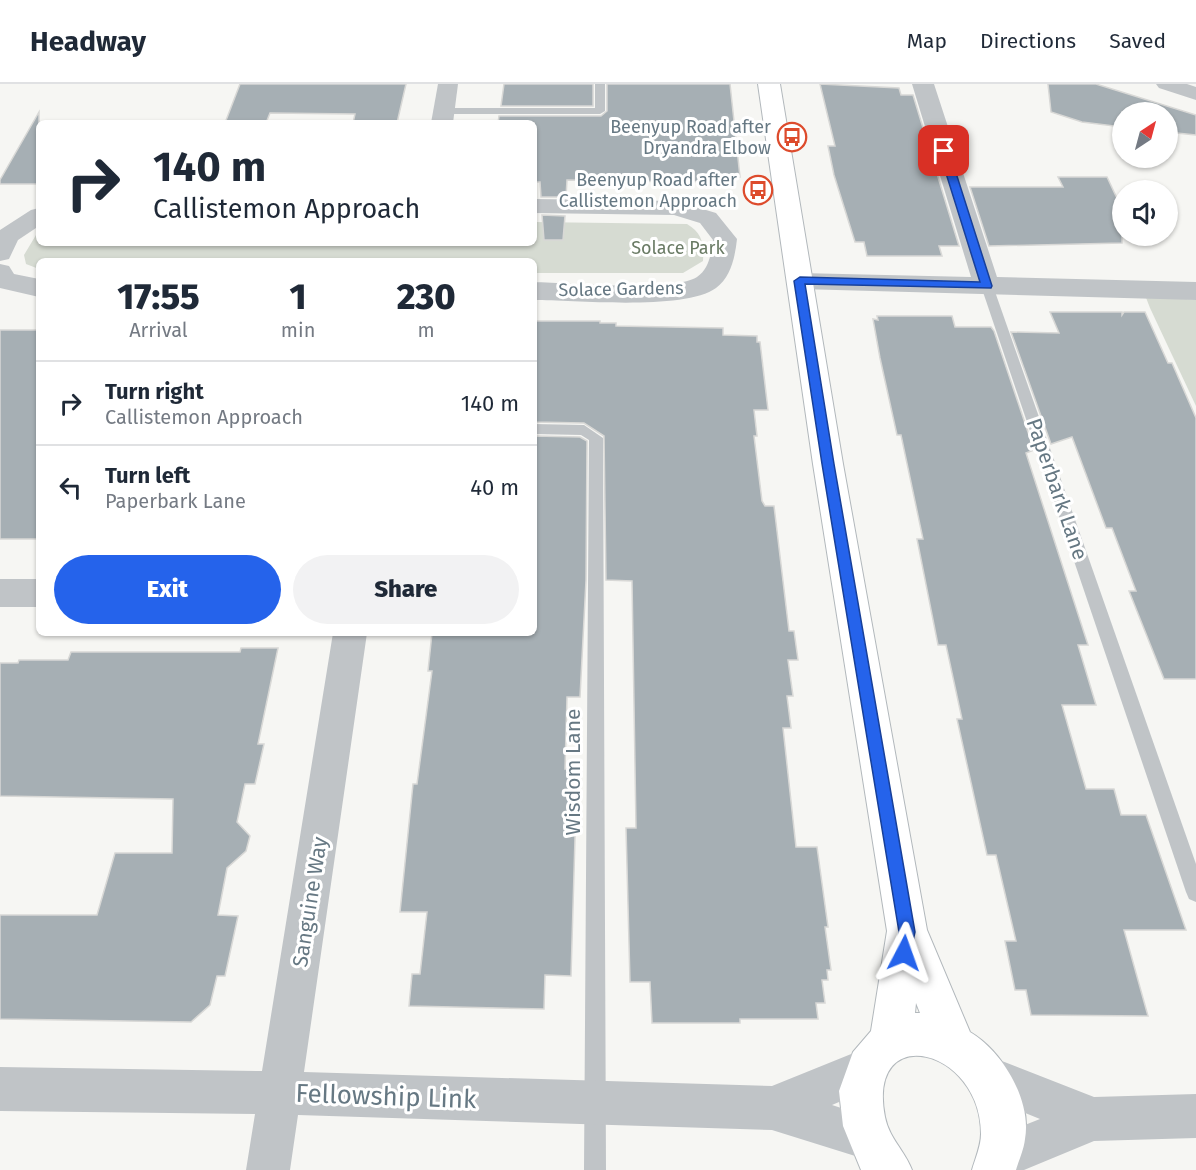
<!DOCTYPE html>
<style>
:root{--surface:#fff;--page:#f2f2f3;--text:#1f2937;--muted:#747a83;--line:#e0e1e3;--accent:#2563eb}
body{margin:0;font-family:"Fira Sans",sans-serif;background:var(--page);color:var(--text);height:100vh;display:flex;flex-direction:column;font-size:22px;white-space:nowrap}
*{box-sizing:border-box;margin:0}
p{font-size:20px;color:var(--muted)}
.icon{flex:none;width:33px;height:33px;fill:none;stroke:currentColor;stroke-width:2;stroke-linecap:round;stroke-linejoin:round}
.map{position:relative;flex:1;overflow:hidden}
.panel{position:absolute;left:36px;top:174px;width:501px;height:378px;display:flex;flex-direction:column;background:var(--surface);border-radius:9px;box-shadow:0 2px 4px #0004}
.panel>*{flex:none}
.guide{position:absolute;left:36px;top:36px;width:501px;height:126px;border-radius:9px;box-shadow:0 2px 4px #0004;background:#fff;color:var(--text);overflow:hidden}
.needle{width:39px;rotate:36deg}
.controls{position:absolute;left:1112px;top:18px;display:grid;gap:12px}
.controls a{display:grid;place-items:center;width:66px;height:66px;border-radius:50%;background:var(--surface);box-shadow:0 2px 4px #0004;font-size:30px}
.pin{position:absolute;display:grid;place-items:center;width:51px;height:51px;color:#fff;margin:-26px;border-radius:12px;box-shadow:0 3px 9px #0006}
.me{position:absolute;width:66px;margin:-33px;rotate:4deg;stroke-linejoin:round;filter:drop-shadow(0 0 4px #0008)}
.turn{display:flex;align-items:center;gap:21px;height:126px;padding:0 18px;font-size:27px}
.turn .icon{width:78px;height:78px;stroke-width:2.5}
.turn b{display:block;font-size:42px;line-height:51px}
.eta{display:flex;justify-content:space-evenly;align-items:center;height:102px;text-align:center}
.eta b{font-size:36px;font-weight:800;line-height:42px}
.cta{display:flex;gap:12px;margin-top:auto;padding:12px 18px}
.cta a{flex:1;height:69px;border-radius:36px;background:var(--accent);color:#fff;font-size:24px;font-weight:800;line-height:69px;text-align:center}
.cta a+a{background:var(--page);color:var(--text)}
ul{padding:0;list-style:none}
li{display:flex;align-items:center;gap:18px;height:84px;padding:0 18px;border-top:2px solid var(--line)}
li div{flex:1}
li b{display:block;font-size:22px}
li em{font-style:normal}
header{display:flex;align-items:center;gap:36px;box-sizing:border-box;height:84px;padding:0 30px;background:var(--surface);border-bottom:2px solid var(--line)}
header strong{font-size:28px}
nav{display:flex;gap:33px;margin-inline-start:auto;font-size:21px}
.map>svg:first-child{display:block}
.green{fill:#d6dbd2}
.building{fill:#a6afb4;stroke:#d8d8d6;stroke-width:1.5}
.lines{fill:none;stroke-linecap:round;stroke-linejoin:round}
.secondary-casing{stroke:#b2b8bc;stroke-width:2}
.lane{fill:#c0c4c7;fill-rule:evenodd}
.street{fill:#c0c4c7;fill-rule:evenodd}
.secondary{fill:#fff;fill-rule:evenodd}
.route{fill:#2563eb;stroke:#184099;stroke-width:1.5}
.labels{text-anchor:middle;stroke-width:6;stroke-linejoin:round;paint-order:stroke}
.far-poi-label{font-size:18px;fill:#667883;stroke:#fff;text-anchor:end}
.far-park-label{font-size:18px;fill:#6a7b65;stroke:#fff}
.far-street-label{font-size:18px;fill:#667883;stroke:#fff}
.street-label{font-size:21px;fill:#667883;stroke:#fff}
.near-street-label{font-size:26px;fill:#667883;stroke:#fff}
</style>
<header>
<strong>Headway</strong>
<nav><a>Map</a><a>Directions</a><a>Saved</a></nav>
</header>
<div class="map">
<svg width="1196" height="1086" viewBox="0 0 1196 1086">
<rect width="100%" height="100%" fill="#f6f6f3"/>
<g class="green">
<path d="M534,138L687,140C702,149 704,159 703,177L683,189H534V177H39V185L26,180L24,171L39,146V159H534Z"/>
<path d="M1145,211L1196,216V322L1150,224Z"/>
</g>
<g class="building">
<path d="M240,0H406L397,39H353L355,30L270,29L266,39H225Z"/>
<path d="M504,0H593V22H501Z"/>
<path d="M607,0H730L740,93H709L710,97L685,98L567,96L566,113H541L540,98H534V39H498L499,32H601L607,27Z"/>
<path d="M820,0L899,4L901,11H913L959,162H939L942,172H867L864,158H855L834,91L828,62H835Z"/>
<path d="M1048,0H1096L1196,31V51L1167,48V28H1122V43L1082,38L1051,28Z"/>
<path d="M39,28V100H0V96Z"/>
<path d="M1058,93H1107L1122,125V159L989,162L970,103H1063Z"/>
<path d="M542,131L565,132L563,156H544Z"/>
<path d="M1050,228H1122V231L1124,228H1145L1168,279H1172L1196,334V595H1164L1129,507H1136L1112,444H1106L1072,353L1051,360L1011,248L1059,249Z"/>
<path d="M877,232H952L955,243H991L994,247L1034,366L1026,369L1088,561H1078L1096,621H1062L1086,705H1114L1121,731H1146L1186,846H1124L1148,932L1031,931L1026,906H1015L1005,857H1016L996,771H987L957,635H962L946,561H938L917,455H923L901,351H897L880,274L873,235L878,236Z"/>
<path d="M534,237H600V239H616V242L723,244V251L757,252V258H760L768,326H754L757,352H754L762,417L765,422H774L789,547H794L798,576H788L793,612H787L791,644H783L796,763H817L828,843H825L831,886H827L828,896H822L825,919H816L818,935H740V939H652L650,898H630L626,744H636L632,497L606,496L604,352L584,339L534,338Z"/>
<rect x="0" y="246" width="39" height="209"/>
<path d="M534,352L580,353L587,357L586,496L580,613H567L565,685H577L571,892L545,891L544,925L409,922L412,890H420L427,828H400L413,700H417L432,587H428L432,549H534Z"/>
<path d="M241,564H278L258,660H264L255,700H245L237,738L250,752L246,767L227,784L218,831L238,832L225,892H217L210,921L191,938L0,935V831H97L115,769H172L173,715L0,712V579H18L19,576H68L71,568H240Z"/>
</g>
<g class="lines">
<g class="secondary-casing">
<path id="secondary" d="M758,0H780L843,380L927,846L970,948C1002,967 1032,1016 1025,1055C1024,1065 1019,1076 1016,1086H972C975,1075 981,1062 981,1050C981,964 866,936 885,1033C889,1054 905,1067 912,1086H861L843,1042L839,1007L853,968L871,947L887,847L813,380ZM916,919L920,929H915Z"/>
</g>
<g class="lane">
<path d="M595,0H605V27L600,30H444L439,27L444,24H595Z"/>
<path d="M987,198L993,202L1196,780V818L1189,815L1186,808L981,202Z"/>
<path d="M534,340L584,341L603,354L606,1086H584L589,356L581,351L534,350Z"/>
</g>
<g class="street">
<path d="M438,0H458L453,39H431Z"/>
<path d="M912,0H934L997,193L1196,198V216L800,205L791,203L787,197L791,191L800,189L971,193Z"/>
<path d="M1156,0H1187L1196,3V16L1159,4Z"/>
<path d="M534,115L676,117L716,129L737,155C735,173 731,193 716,204C685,227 574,216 534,216V198C566,199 674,208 697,193C709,185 711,170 713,156L700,139L674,131L534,129Z"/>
<path d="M39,124V142L18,156L9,175L0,177V146L31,126Z"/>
<path d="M0,180L9,182L14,190L39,195V213L0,204Z"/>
<rect x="0" y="495" width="39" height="28"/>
<path d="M333,549H367L304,988L772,1002L866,964L881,970L887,985L881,1000L832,1021L884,1038L890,1054L884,1070L868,1076L772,1046L298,1031L290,1086H246L255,1030L0,1027V983L262,987Z"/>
<path d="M989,972L1094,1013L1196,1010V1054L1094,1057L1024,1086H984L979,1073L985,1057L1040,1035L974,1008L968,993L974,978Z"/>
</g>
<use href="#secondary" class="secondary"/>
</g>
<path class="route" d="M944,65L949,67L992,202L991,204L805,200L834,380L915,848L909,875L904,878L898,875L895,869L899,848L822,380L794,197L800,193L980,198L939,67Z"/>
<defs>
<g id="bus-ring" transform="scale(1.5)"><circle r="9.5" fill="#fff" stroke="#dd4b2c" stroke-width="1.5"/><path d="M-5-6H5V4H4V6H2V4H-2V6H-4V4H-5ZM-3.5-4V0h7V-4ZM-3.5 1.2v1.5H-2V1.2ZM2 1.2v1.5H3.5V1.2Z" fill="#dd4b2c"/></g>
</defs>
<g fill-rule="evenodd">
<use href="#bus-ring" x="792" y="53"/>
<use href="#bus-ring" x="758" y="106"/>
</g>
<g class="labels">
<g class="far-poi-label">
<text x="771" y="49">Beenyup Road after<tspan x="771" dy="21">Dryandra Elbow</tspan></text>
<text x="737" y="102">Beenyup Road after<tspan x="737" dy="21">Callistemon Approach</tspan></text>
</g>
<g class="far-park-label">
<text x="678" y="170">Solace Park</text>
</g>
<g class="far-street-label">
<text transform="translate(621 205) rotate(-1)" y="6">Solace Gardens</text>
</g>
<g class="street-label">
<text transform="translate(1057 405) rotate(71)" y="7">Paperbark Lane</text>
<text transform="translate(573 688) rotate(-90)" y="7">Wisdom Lane</text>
<text transform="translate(310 818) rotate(-81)" y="7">Sanguine Way</text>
</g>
<g class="near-street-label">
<text transform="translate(386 1012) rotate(2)" y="9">Fellowship Link</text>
</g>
</g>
</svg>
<div class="controls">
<a><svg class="needle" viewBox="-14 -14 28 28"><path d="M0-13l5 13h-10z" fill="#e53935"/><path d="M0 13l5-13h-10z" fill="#747a83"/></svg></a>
<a><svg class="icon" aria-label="sound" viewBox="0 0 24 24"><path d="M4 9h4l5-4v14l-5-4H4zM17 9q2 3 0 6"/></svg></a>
</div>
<div class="pin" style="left:944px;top:67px;background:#d93025"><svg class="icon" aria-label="arrive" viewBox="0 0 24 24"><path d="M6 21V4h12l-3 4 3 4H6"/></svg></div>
<svg class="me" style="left:904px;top:869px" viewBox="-20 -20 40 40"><path d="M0-17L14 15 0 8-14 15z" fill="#2563eb" stroke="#fff" stroke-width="4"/></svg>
<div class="guide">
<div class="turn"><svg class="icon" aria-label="right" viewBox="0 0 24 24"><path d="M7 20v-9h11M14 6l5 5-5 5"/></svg><div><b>140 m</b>Callistemon Approach</div></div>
</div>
<section class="panel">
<div class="eta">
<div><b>17:55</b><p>Arrival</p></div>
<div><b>1</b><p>min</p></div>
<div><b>230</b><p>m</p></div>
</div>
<ul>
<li><svg class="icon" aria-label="right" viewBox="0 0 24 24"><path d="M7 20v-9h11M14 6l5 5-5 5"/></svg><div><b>Turn right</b><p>Callistemon Approach</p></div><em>140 m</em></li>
<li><svg class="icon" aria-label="left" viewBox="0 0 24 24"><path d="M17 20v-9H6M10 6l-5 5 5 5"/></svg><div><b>Turn left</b><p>Paperbark Lane</p></div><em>40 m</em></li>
</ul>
<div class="cta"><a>Exit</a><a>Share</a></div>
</section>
</div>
